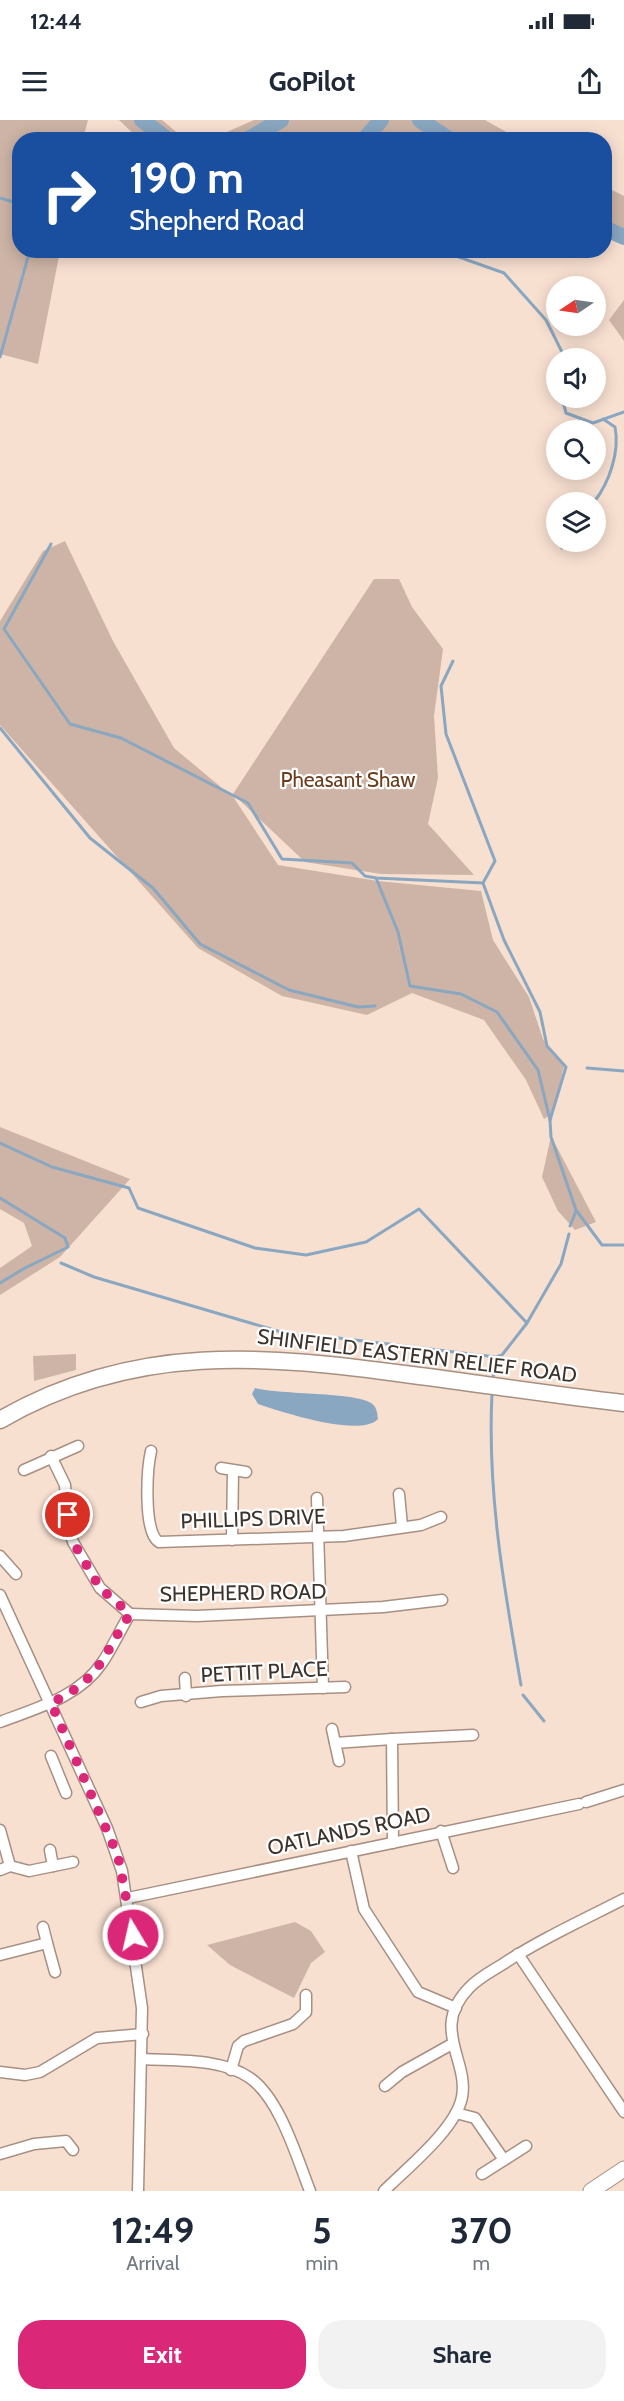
<!DOCTYPE html>
<style>
:root{--surface:#fff;--page:#f2f2f3;--text:#1f2937;--muted:#747a83;--accent:#db2777}
body{margin:0;font-family:Cabin,sans-serif;background:var(--page);color:var(--text);height:100vh;display:flex;flex-direction:column;font-size:22px;white-space:nowrap}
*{box-sizing:border-box;margin:0}
p{font-size:20px;color:var(--muted)}
.icon{flex:none;width:33px;height:33px;fill:none;stroke:currentColor;stroke-width:2;stroke-linecap:round;stroke-linejoin:round}
.map{position:relative;height:2071px;overflow:hidden}
.side{display:flex;flex-direction:column;background:var(--surface);flex:1}
.side>*{flex:none}
.hud{position:absolute;left:12px;top:12px;width:600px;height:126px;border-radius:24px;box-shadow:0 3px 15px #0003;background:#1a4fa0;color:#fff;overflow:hidden}
.needle{width:39px;rotate:257deg}
.buttons{position:absolute;left:546px;top:156px;display:grid;gap:12px}
.buttons a{display:grid;place-items:center;width:60px;height:60px;border-radius:50%;background:var(--surface);box-shadow:0 3px 15px #0003;font-size:30px}
.pin{position:absolute;display:grid;place-items:center;width:51px;height:51px;color:#fff;margin:-26px;border:3px solid #fff;border-radius:50%;box-shadow:0 2px 6px #0007}
.me{position:absolute;width:66px;margin:-33px;rotate:351deg;stroke-linejoin:round;filter:drop-shadow(0 0 4px #0008)}
.turn{display:flex;align-items:center;gap:21px;height:126px;padding:0 18px;font-size:27px}
.turn .icon{width:78px;height:78px;stroke-width:2.5}
.turn b{display:block;font-size:42px;line-height:51px}
.eta{display:flex;justify-content:space-evenly;align-items:center;height:102px;text-align:center}
.eta b{font-size:36px;font-weight:700;line-height:42px}
.action{display:flex;gap:12px;margin-top:auto;padding:12px 18px}
.action a{flex:1;height:69px;border-radius:24px;background:var(--accent);color:#fff;font-size:24px;font-weight:700;line-height:69px;text-align:center}
.action a+a{background:var(--page);color:var(--text)}
.status{display:flex;justify-content:space-between;align-items:center;height:42px;padding:0 30px;background:var(--surface);direction:ltr}
.status svg{height:16px;fill:currentColor}
header{display:flex;justify-content:space-between;align-items:center;height:78px;padding:0 18px;background:var(--surface);font-size:27px;font-weight:700}
.map>svg:first-child{display:block}
.green{fill:#cdb4a6}
.water{fill:#8aa7c1}
.lines{fill:none;stroke-linecap:round;stroke-linejoin:round}
.stream{stroke:#8aa7c1;stroke-width:3}
.river{stroke:#8aa7c1;stroke-width:16}
.minor-casing{stroke:#a79083;stroke-width:13}
.secondary-casing{stroke:#a79083;stroke-width:17}
.primary-casing{stroke:#a79083;stroke-width:19}
.minor{stroke:#fff;stroke-width:10}
.secondary{stroke:#fff;stroke-width:15}
.primary{stroke:#fff;stroke-width:16}
.route{stroke:#db2777;stroke-width:10;stroke-dasharray:0 18}
.labels{text-anchor:middle;stroke-width:4.5;stroke-linejoin:round;paint-order:stroke}
.park-label{font-size:21px;fill:#6b3d1d;stroke:#fff}
.street-label{font-size:21px;fill:#3c332d;stroke:#fff}
</style>
<div class="status"><b>12:44</b><svg viewBox="0 0 49 12"><path d="M0 12V9h3v3zM5 12V6h3v6zM10 12V3h3v9zM15 12V0h3v12zM26 1h20v11H26zM47 4h2v5h-2z"/></svg></div>
<header><svg class="icon" aria-label="menu" viewBox="0 0 24 24"><path d="M4 6h16M4 12h16M4 18h16"/></svg>GoPilot<svg class="icon" aria-label="share" viewBox="0 0 24 24"><path d="M12 15V3M7 8l5-5 5 5M5 13v7h14v-7"/></svg></header>
<div class="map">
<svg width="624" height="2071" viewBox="0 0 624 2071">
<rect width="100%" height="100%" fill="#f8e0d1"/>
<g class="green">
<path d="M0,0H88L83,19L20,20V130L60,131L38,244L0,234Z"/>
<path d="M119,0H162L181,16L211,19L254,0H485L519,19H139Z"/>
<path d="M604,66L624,76V122L605,111Z"/>
<path d="M624,180V221L609,200Z"/>
<path d="M65,421L113,521L174,628L234,678L278,745L378,761L481,771L493,820L529,877L543,919L564,946L553,993L544,999L526,960L484,900L412,873L367,895L282,876L198,828L0,605V501L43,431Z"/>
<path d="M374,459H399L412,487L443,529L434,596L438,658L428,704L474,755L381,754L305,742L233,674Z"/>
<path d="M0,1007L130,1059L60,1137L0,1175V1148L32,1126L24,1103L0,1089Z"/>
<path d="M551,1016L596,1102L575,1110L558,1091L542,1057Z"/>
<path d="M76,1234V1250L34,1261L33,1236Z"/>
<path d="M295,1802L311,1811L325,1832L311,1843L294,1878L230,1845L207,1825Z"/>
</g>
<path class="water" d="M255,1268C283,1275 354,1272 371,1283C377,1287 377,1292 378,1299C360,1318 282,1292 258,1284L252,1274Z"/>
<g class="lines">
<g class="stream">
<path d="M0,78L20,84"/>
<path d="M439,130L504,153L546,200L565,238"/>
<path d="M0,237L30,130"/>
<path d="M562,278L566,293L593,303L624,292"/>
<path d="M594,382C609,363 620,332 615,307L603,299"/>
<path d="M51,424L4,509L70,604L121,618L248,683L282,739L352,743L365,756L376,758L483,763"/>
<path d="M562,428L566,422"/>
<path d="M453,541L441,566L446,614L495,741L483,763L504,820L540,892L547,926L566,947L550,1000L551,1017L576,1090L602,1125H624"/>
<path d="M0,608L90,718L153,768L200,824L289,870L358,887L375,886"/>
<path d="M376,758L398,812L410,866L461,874L497,892L538,950L550,1000"/>
<path d="M587,948L624,951"/>
<path d="M0,1023L52,1047L129,1068L138,1088L255,1128L306,1135L366,1122L419,1089L527,1203L561,1144L569,1114"/>
<path d="M0,1078L65,1118L68,1127L25,1148L0,1163"/>
<path d="M570,1106L576,1091"/>
<path d="M61,1143L94,1157L315,1222L338,1218L496,1237"/>
<path d="M493,1257L496,1237L502,1235L527,1203"/>
<path d="M492,1273C487,1372 504,1468 521,1565"/>
<path d="M523,1575L544,1601"/>
</g>
<g class="river">
<path d="M142,0L168,20"/>
<path d="M420,0L450,20"/>
<path d="M247,20L281,0"/>
<path d="M364,20L381,0"/>
<path d="M604,108L624,117"/>
</g>
<g class="minor-casing">
<g id="minor">
<path d="M151,1331C147,1349 143,1413 159,1422L344,1416L421,1405L441,1397"/>
<path d="M51,1336L65,1365L68,1407L73,1422L100,1468L130,1494"/>
<path d="M221,1348L246,1352"/>
<path d="M24,1350L78,1326"/>
<path d="M399,1374L402,1406"/>
<path d="M317,1378L323,1568"/>
<path d="M232,1420L233,1351"/>
<path d="M0,1436L16,1454"/>
<path d="M0,1475L107,1708L122,1751L142,1888L138,2071"/>
<path d="M130,1494L197,1496L383,1487L442,1480"/>
<path d="M185,1558L186,1576"/>
<path d="M141,1582L161,1576L222,1571L345,1567"/>
<path d="M0,1602C37,1588 79,1577 102,1543C113,1527 120,1510 130,1494"/>
<path d="M332,1609L339,1641"/>
<path d="M392,1619L473,1615"/>
<path d="M335,1623L392,1619L393,1723"/>
<path d="M51,1636L66,1673"/>
<path d="M586,1682L624,1670"/>
<path d="M0,1710L10,1746"/>
<path d="M441,1711L453,1748"/>
<path d="M50,1730L53,1746"/>
<path d="M351,1731L364,1789L418,1872L456,1888"/>
<path d="M0,1750L10,1746L29,1751L73,1742"/>
<path d="M128,1778L579,1684"/>
<path d="M43,1807L47,1823"/>
<path d="M518,1834L624,1992"/>
<path d="M0,1835L47,1823L55,1852"/>
<path d="M143,1939C176,1941 222,1938 250,1958C280,1979 297,2038 310,2071"/>
<path d="M231,1950L238,1926L244,1921L293,1904L306,1892V1875"/>
<path d="M0,1952L25,1955L40,1952L97,1918L143,1914"/>
<path d="M385,1966L402,1952L452,1924"/>
<path d="M456,1993L475,1998L504,2040L482,2054"/>
<path d="M0,2034L34,2024L66,2021L73,2030"/>
<path d="M504,2040L526,2026"/>
<path d="M384,2071C407,2048 456,2009 462,1977C469,1940 430,1908 469,1868C478,1858 492,1851 503,1844C541,1819 583,1800 624,1779"/>
</g>
</g>
<g class="secondary-casing">
<path id="secondary" d="M591,2071L624,2049"/>
</g>
<g class="primary-casing">
<path id="primary" d="M0,1300C134,1222 266,1235 412,1255C483,1264 553,1275 624,1283"/>
</g>
<use href="#minor" class="minor"/>
<use href="#secondary" class="secondary"/>
<use href="#primary" class="primary"/>
</g>
<g class="lines">
<path class="route" d="M68,1395L73,1422L100,1468L130,1494C102,1537 101,1559 51,1583L118,1736L133,1815"/>
</g>
<g class="labels">
<g class="park-label">
<text x="348" y="667">Pheasant Shaw</text>
</g>
<g class="street-label">
<text transform="translate(417 1236) rotate(7)" y="7">SHINFIELD EASTERN RELIEF ROAD</text>
<text transform="translate(253 1399) rotate(-2)" y="7">PHILLIPS DRIVE</text>
<text transform="translate(243 1473) rotate(-1)" y="7">SHEPHERD ROAD</text>
<text transform="translate(264 1552) rotate(-3)" y="7">PETTIT PLACE</text>
<text transform="translate(349 1711) rotate(-12)" y="7">OATLANDS ROAD</text>
</g>
</g>
</svg>
<div class="buttons">
<a><svg class="needle" viewBox="-14 -14 28 28"><path d="M0-13l5 13h-10z" fill="#e53935"/><path d="M0 13l5-13h-10z" fill="#747a83"/></svg></a>
<a><svg class="icon" aria-label="sound" viewBox="0 0 24 24"><path d="M4 9h4l5-4v14l-5-4H4zM17 9q2 3 0 6"/></svg></a>
<a><svg class="icon" aria-label="search" viewBox="0 0 24 24"><circle cx="10" cy="10" r="6"/><path d="M15 15l6 6"/></svg></a>
<a><svg class="icon" aria-label="layers" viewBox="0 0 24 24"><path d="M12 4l9 5-9 5-9-5zM3 14l9 5 9-5"/></svg></a>
</div>
<div class="pin" style="left:68px;top:1395px;background:#d93025"><svg class="icon" aria-label="arrive" viewBox="0 0 24 24"><path d="M6 21V4h12l-3 4 3 4H6"/></svg></div>
<svg class="me" style="left:133px;top:1815px" viewBox="-20 -20 40 40"><circle r="17" fill="#db2777" stroke="#fff" stroke-width="3"/><path d="M0-11L8 9 0 5-8 9z" fill="#fff"/></svg>
<div class="hud">
<div class="turn"><svg class="icon" aria-label="right" viewBox="0 0 24 24"><path d="M7 20v-9h11M14 6l5 5-5 5"/></svg><div><b>190 m</b>Shepherd Road</div></div>
</div>
</div>
<section class="side">
<div class="eta">
<div><b>12:49</b><p>Arrival</p></div>
<div><b>5</b><p>min</p></div>
<div><b>370</b><p>m</p></div>
</div>
<div class="action"><a>Exit</a><a>Share</a></div>
</section>
